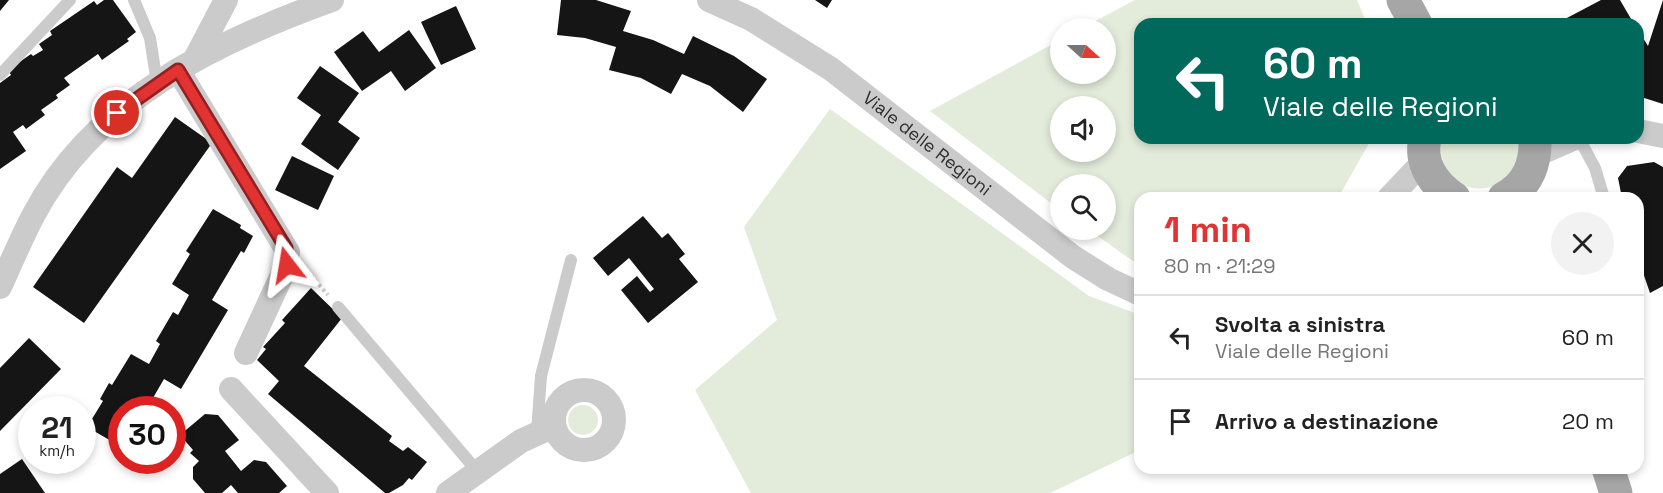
<!DOCTYPE html>
<html lang="it">
<meta charset="utf-8">
<style>
:root{--surface:#fff;--page:#f2f2f2;--text:#222;--muted:#767676;--line:#e0e0e0;--accent:#e33232}
body{margin:0;font-family:"Space Grotesk",sans-serif;background:var(--page);color:var(--text);height:100vh;display:flex;flex-direction:column;font-size:22px;white-space:nowrap}
*{box-sizing:border-box;margin:0}
p{font-size:20px;color:var(--muted)}
.icon{flex:none;width:33px;height:33px;fill:none;stroke:currentColor;stroke-width:2;stroke-linecap:round;stroke-linejoin:round}
.map{position:relative;flex:1;overflow:hidden}
.sheet{position:absolute;left:1134px;top:192px;width:510px;height:282px;display:flex;flex-direction:column;background:var(--surface);border-radius:18px;box-shadow:0 3px 9px #0003}
.sheet>*{flex:none}
.top-card{position:absolute;left:1134px;top:18px;width:510px;height:126px;border-radius:18px;box-shadow:0 3px 9px #0003;background:#00695c;color:#fff;overflow:hidden}
.needle{width:39px;rotate:111deg}
.tools{position:absolute;left:1050px;top:18px;display:grid;gap:12px}
.tools a{display:grid;place-items:center;width:66px;height:66px;border-radius:50%;background:var(--surface);box-shadow:0 3px 9px #0003;font-size:30px}
.speed{position:absolute;left:18px;top:396px;display:flex;gap:12px;font-size:30px;font-weight:700;text-align:center}
.speed>*{display:grid;place-content:center;width:78px;height:78px;border-radius:50%;background:var(--surface);box-shadow:0 3px 9px #0003;line-height:1}
.speed small{font-size:15px;font-weight:400}
.speed .limit{border:9px solid #d22;background:#fff;color:#111}
.pin{position:absolute;display:grid;place-items:center;width:51px;height:51px;color:#fff;margin:-26px;border:3px solid #fff;border-radius:50%;box-shadow:0 2px 6px #0007}
.me{position:absolute;width:66px;margin:-33px;rotate:346deg;stroke-linejoin:round;filter:drop-shadow(0 0 4px #0008)}
.turn{display:flex;align-items:center;gap:21px;height:126px;padding:0 30px;font-size:27px}
.turn .icon{width:78px;height:78px;stroke-width:2.5}
.turn b{display:block;font-size:42px;line-height:51px}
.round{display:grid;place-items:center;flex:none;width:63px;height:63px;border-radius:32px;background:var(--page)}
.overview{display:flex;align-items:center;justify-content:space-between;height:102px;padding:0 30px}
h1{font-size:36px;font-weight:700;line-height:45px;color:var(--accent)}
ul{padding:0;list-style:none}
li{display:flex;align-items:center;gap:18px;height:84px;padding:0 30px;border-top:2px solid var(--line)}
li div{flex:1}
li b{display:block;font-size:22px}
li em{font-style:normal}
.map>svg:first-child{display:block}
.green{fill:#e3ebdb;fill-rule:evenodd}
.building{fill:#151515}
.lines{fill:none;stroke-linecap:round;stroke-linejoin:round}
.path{stroke:#cbcbcb;stroke-width:4;stroke-dasharray:3 3;stroke-linecap:butt}
.service{stroke:#cbcbcb;stroke-width:12}
.minor{stroke:#cbcbcb;stroke-width:24}
.primary{stroke:#a6a6a6;stroke-width:33}
.route-casing{stroke:#942020;stroke-width:15}
.route{stroke:#e33232;stroke-width:10}
.labels{text-anchor:middle;stroke-width:6;stroke-linejoin:round;paint-order:stroke}
.street-label{font-size:18px;fill:#2e2e2e;stroke:#fff}
</style>
<div class="map">
<svg width="1663" height="493" viewBox="0 0 1663 493">
<rect width="100%" height="100%" fill="#fff"/>
<g class="green">
<path d="M1135,0H1357L1367,24H1140V138H1372L1338,198H1140V262L1133,261L1089,230H1106V184H1060V210L930,111L1060,40V74H1106V28H1082ZM1060,106H1106V152H1060Z"/>
<path d="M830,109L1089,296L1140,315V450L1050,493H751L695,390L777,320L744,227Z"/>
<path d="M1436,138H1519C1521,147 1519,153 1516,162C1505,193 1473,194 1449,179Z"/>
<circle cx="583" cy="420" r="15"/>
</g>
<g class="building">
<path d="M0,0H9L0,11Z"/>
<path d="M104,0H113L136,32L127,39L129,41L102,60L98,54L64,78L70,85L56,95L58,98L41,110L45,115L26,129L23,125L13,132L26,151L0,169V83L11,75L8,70L31,54L33,56L43,50L39,44L52,35L50,31L94,1L97,5Z"/>
<path d="M561,0H596L631,11L623,31L653,40L684,54L693,36L734,56L767,79L743,112L710,86L682,74L671,94L641,78L609,70L616,47L585,38L557,35Z"/>
<path d="M815,0H832L827,8Z"/>
<path d="M1601,0H1620L1634,24H1568L1565,19Z"/>
<path d="M1663,0V104L1638,96V30L1648,46Z"/>
<path d="M456,6L476,49L441,65L421,22Z"/>
<path d="M409,30L436,68L405,91L391,71L362,91L334,52L363,31L379,52Z"/>
<path d="M320,66L359,93L338,122L360,138L338,170L301,144L321,115L297,98Z"/>
<path d="M175,117L212,143L84,323L33,287L117,167L132,178Z"/>
<path d="M292,156L334,176L318,210L275,190Z"/>
<path d="M1654,162L1663,167V286L1650,293L1638,258V198H1622L1618,178L1627,166Z"/>
<path d="M213,209L241,225L240,228L253,236L244,253L241,251L212,300L228,310L181,389L164,379L146,410H122V443L115,439L113,442L87,427L103,401L100,399L109,383L112,385L131,354L149,364L160,344L156,341L173,312L178,315L189,295L172,284L190,254L186,251Z"/>
<path d="M643,216L662,238L668,233L685,254L679,259L698,282L648,323L621,290L637,276L650,292L654,289L629,258L608,276L593,258Z"/>
<path d="M311,288L342,318L304,366L392,436L389,441L403,451L408,447L427,462L412,480L409,478L403,485L389,493H385L268,394L279,381L257,360L266,349L263,347L285,323L282,320Z"/>
<path d="M29,338L61,369L0,431V368Z"/>
<path d="M205,414L218,415L239,440L225,451L241,471L254,460L266,462L287,486L279,493H238L231,485L222,493H205L193,479V467L199,461L190,453L193,450L180,435Z"/>
<path d="M22,459L45,493H0V474Z"/>
</g>
<g class="lines">
<path class="path" d="M307,271L328,295"/>
<g class="service">
<path d="M134,0L150,38L157,83"/>
<path d="M0,75L70,0"/>
<path d="M1579,138L1595,168L1604,198"/>
<path d="M338,307L477,471"/>
<path d="M537,432L541,376L571,260"/>
</g>
<g class="minor">
<path id="s1" d="M709,0L751,19L831,69L1073,257L1108,279L1140,294"/>
<path d="M195,59L226,0"/>
<path d="M178,70L288,252L282,275L246,353"/>
<path d="M1638,131L1663,136"/>
<path d="M1536,155L1575,138"/>
<path d="M1389,198L1425,160"/>
<path d="M0,287C11,263 21,239 33,216C93,101 215,42 332,0"/>
<path d="M231,389L327,493"/>
<circle cx="584" cy="420" r="30"/>
<path d="M448,493L521,441L554,426"/>
</g>
<g class="primary">
<path d="M1403,0L1416,24"/>
<path d="M1425,138C1419,163 1434,185 1454,198"/>
<path d="M1504,198C1528,185 1536,164 1535,138"/>
<path d="M1608,468L1616,493"/>
</g>
</g>
<g class="lines">
<g class="route-casing">
<path id="route" d="M117,113L178,70L286,248L287,265"/>
</g>
<use href="#route" class="route"/>
</g>
<g class="labels">
<g class="street-label">
<text dy="6" stroke="none"><textPath href="#s1" startOffset="262">Viale delle Regioni</textPath></text>
</g>
</g>
</svg>
<div class="tools">
<a><svg class="needle" viewBox="-14 -14 28 28"><path d="M0-13l5 13h-10z" fill="#e53935"/><path d="M0 13l5-13h-10z" fill="#767676"/></svg></a>
<a><svg class="icon" aria-label="sound" viewBox="0 0 24 24"><path d="M4 9h4l5-4v14l-5-4H4zM17 9q2 3 0 6"/></svg></a>
<a><svg class="icon" aria-label="search" viewBox="0 0 24 24"><circle cx="10" cy="10" r="6"/><path d="M15 15l6 6"/></svg></a>
</div>
<div class="speed"><div>21<small>km/h</small></div><div class="limit">30</div></div>
<div class="pin" style="left:117px;top:113px;background:#d93025"><svg class="icon" aria-label="arrive" viewBox="0 0 24 24"><path d="M6 21V4h12l-3 4 3 4H6"/></svg></div>
<svg class="me" style="left:287px;top:265px" viewBox="-20 -20 40 40"><path d="M0-17L14 15 0 8-14 15z" fill="#e33232" stroke="#fff" stroke-width="4"/></svg>
<div class="top-card">
<div class="turn"><svg class="icon" aria-label="left" viewBox="0 0 24 24"><path d="M17 20v-9H6M10 6l-5 5 5 5"/></svg><div><b>60 m</b>Viale delle Regioni</div></div>
</div>
<section class="sheet">
<div class="overview"><div><h1>1 min</h1><p>80 m · 21:29</p></div><a class="round"><svg class="icon" aria-label="close" viewBox="0 0 24 24"><path d="M6 6l12 12M18 6L6 18"/></svg></a></div>
<ul>
<li><svg class="icon" aria-label="left" viewBox="0 0 24 24"><path d="M17 20v-9H6M10 6l-5 5 5 5"/></svg><div><b>Svolta a sinistra</b><p>Viale delle Regioni</p></div><em>60 m</em></li>
<li><svg class="icon" aria-label="arrive" viewBox="0 0 24 24"><path d="M6 21V4h12l-3 4 3 4H6"/></svg><div><b>Arrivo a destinazione</b></div><em>20 m</em></li>
</ul>
</section>
</div>
